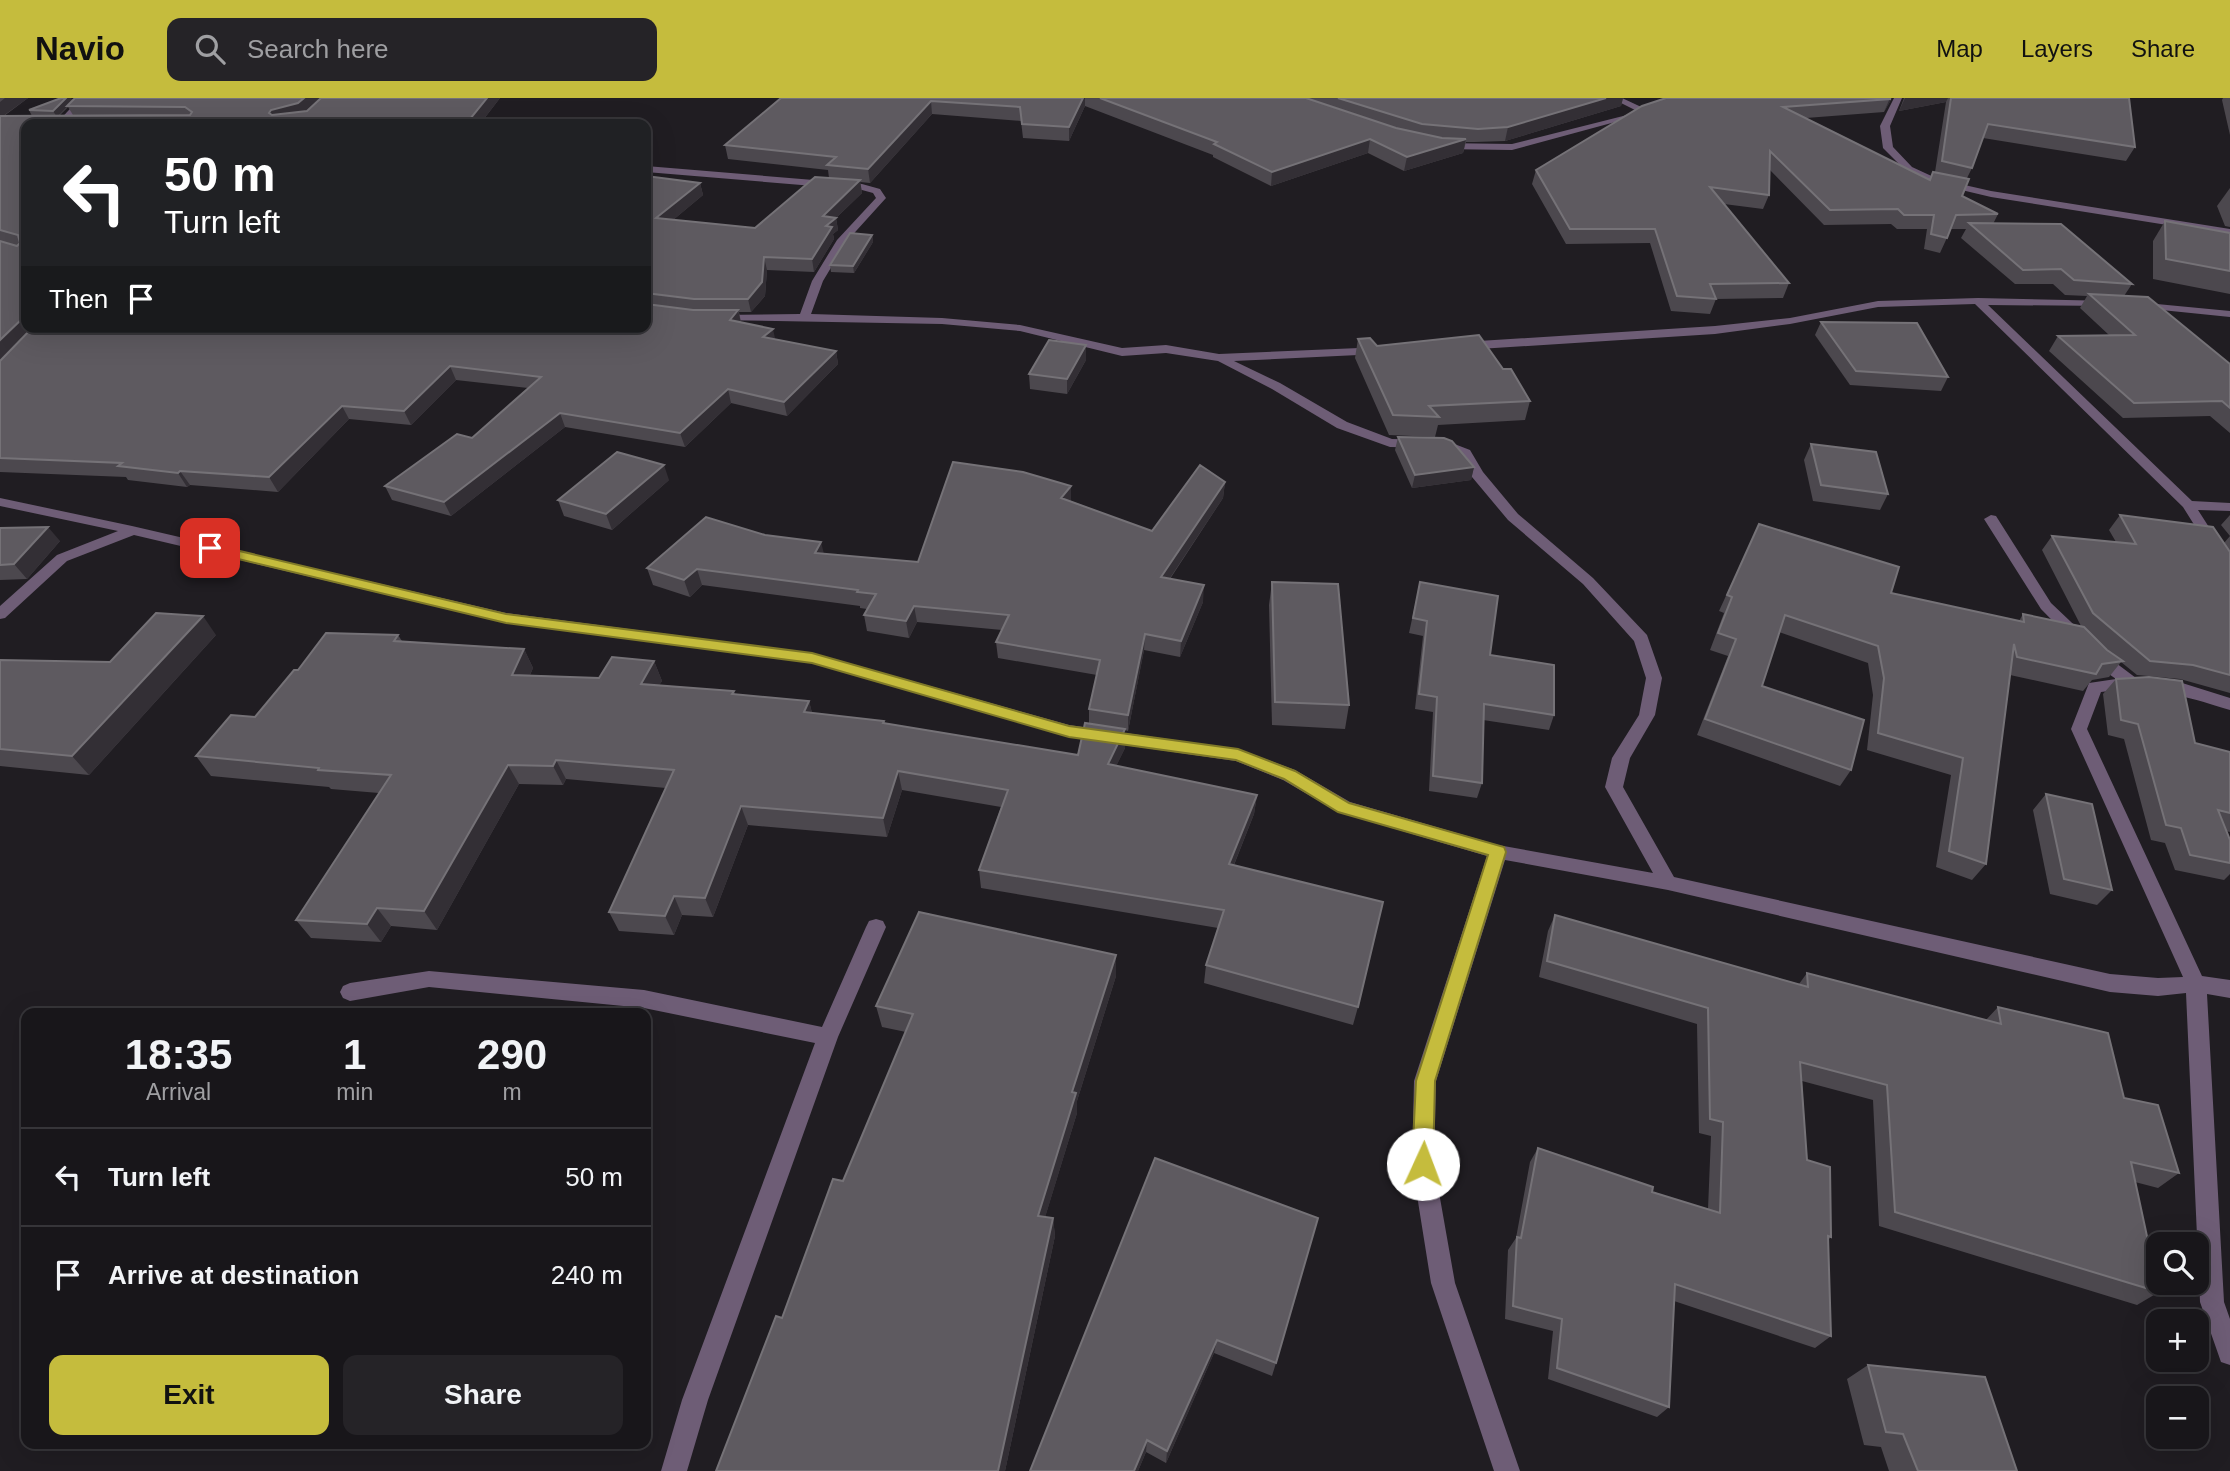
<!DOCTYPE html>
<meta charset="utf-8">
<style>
:root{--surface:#18161a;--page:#252327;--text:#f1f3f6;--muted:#9f9fa2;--line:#363539;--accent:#c5bc3d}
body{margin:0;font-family:Helvetica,sans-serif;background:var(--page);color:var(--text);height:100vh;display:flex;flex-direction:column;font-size:26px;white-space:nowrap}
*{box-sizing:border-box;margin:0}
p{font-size:23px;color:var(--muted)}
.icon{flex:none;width:38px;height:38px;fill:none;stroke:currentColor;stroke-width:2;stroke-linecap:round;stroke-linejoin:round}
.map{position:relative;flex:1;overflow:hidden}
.drawer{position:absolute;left:21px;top:910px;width:630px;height:441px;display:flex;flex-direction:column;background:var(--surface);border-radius:14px;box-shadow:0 7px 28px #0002,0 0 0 2px var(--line)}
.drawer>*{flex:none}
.guide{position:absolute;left:21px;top:21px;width:630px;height:214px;border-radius:14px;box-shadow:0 7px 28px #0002,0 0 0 2px var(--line);background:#202124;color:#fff;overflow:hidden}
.tools{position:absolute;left:2146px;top:1134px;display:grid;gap:14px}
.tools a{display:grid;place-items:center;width:63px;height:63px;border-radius:14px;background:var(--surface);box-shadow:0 7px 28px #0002,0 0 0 2px var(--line);font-size:35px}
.pin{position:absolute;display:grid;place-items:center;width:60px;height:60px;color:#fff;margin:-30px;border-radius:14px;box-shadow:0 4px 10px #0006}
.me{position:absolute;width:77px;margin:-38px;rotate:2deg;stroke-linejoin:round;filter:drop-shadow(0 0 5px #0008)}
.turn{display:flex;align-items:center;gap:24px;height:147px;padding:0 28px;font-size:32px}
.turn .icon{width:91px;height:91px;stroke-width:2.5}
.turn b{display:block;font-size:49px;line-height:60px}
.then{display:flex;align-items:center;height:66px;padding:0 28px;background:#0003;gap:14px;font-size:26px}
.eta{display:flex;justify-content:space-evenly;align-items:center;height:119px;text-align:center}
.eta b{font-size:42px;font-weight:800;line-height:49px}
.button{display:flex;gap:14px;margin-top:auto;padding:14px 28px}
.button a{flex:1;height:80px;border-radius:14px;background:var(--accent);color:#111;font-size:28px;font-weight:800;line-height:80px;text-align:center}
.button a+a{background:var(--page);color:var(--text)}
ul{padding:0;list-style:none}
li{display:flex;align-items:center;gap:21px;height:98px;padding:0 28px;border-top:2px solid var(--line)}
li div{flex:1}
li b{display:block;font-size:26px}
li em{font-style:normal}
header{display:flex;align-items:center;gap:42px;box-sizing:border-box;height:98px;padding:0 35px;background:var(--accent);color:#111}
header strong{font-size:33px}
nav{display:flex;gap:38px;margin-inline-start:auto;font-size:24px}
.search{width:490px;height:63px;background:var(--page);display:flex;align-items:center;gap:18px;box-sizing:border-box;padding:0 24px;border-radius:14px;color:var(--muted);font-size:26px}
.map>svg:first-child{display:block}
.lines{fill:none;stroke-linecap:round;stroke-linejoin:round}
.minor{fill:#6e5d76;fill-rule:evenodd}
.wall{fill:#4c484e;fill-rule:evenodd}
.shaded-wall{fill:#332f35}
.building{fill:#5e5a60;stroke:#757277;stroke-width:2}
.route{fill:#c5bc3d;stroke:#807a28;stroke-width:2}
</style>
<header>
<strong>Navio</strong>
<div class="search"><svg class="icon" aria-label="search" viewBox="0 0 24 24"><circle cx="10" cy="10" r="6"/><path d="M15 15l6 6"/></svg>Search here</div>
<nav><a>Map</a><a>Layers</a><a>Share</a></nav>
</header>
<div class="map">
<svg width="2230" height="1373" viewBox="0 0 2230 1373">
<rect width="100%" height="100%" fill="#201d22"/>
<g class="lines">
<g class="minor">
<path d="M80,0H89L64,26H56Z"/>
<path d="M1611,0H1622L1652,14L1512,52L1441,51L1436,48L1441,45L1512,46L1639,14Z"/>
<path d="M1894,0H1902L1890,28L1893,49L1912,69L1938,81L1991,93L2230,131V137L1991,99L1932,85L1906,73L1883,50L1880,28Z"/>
<path d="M646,68L862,86L880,91L886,100L847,143L823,183L811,216L942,220L1020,227L1122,250L1166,247L1219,256L1383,249V255L1379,256L1234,263L1280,285L1347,324L1392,341L1444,342L1470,352L1483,374L1518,416L1593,480L1647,537L1662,580L1655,617L1630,660L1623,689L1674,779L2110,876L2158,880L2183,879L2071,631L2089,585L2116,581L2096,567L2041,511L1984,421L1991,417L1996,418L2051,505L2108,559L2136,580L2179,584L2230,600V612C2183,598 2152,587 2101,594L2087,631L2202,878L2230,882V900L2207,896L2224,1204L2230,1221V1267L2221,1264L2200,1204L2186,895L2158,898L2110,894L1668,792L1505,762L1436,983L1434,1066L1455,1185L1520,1373H1494L1431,1185L1412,1066L1414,983L1487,758L1338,714L1283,682L1236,663L1069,639L812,565L506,525L134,437L67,463L5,520L0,521V508L57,457L118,433L0,408V400L132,428L506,515L812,555L1069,627L1238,651L1295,672L1350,704L1498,747L1653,775L1605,689L1612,660L1639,617L1646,580L1634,543L1583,486L1508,422L1472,379L1460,358L1442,350L1390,349L1337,330L1272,291L1218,263L1166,255L1122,258L1020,233L942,226L715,222L713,220L719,217L800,216L812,183L837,142L876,100L873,95L862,92L646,74Z"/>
<path d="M1978,200L2112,203V207L2108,208L1988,207L2192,403L2230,405V413L2198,412L2230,462V478L2225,476L2183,409L1975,206L1878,209L1790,226L1715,236L1463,252L1457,248L1463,244L1715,228L1790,220L1878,203Z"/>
<path d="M2136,204L2230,213V219L2132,209L2130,207Z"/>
<path d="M876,821L883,823L886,829L838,939L708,1302L687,1373H661L682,1302L815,945L644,910L429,889L350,903L343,900L340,894L343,888L350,885L429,873L644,892L822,929L866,829L869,823Z"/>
</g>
</g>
<g class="wall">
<path d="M0,0H28L4,18H32L29,12L72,2L500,0L480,26H26V229H646V78L700,85L703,97L673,122L755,130L829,80L828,72L728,61L725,47L781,0H1623L1621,8L1505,43L1475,44H1466L1463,55L1404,73L1368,55L1271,88L1213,59V57L1085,8L1069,43L1023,40L1021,23L932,16L870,85L860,84L862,95L836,120L838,132L833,136L834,141L814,174L767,172L765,198L751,214H739L741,224L775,241L836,253L838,266L787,318L731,305L685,349L565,329L451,418L392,402L385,388L472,340L528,290L456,282L411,327L349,321L278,394L190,387L187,389L128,382L126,379L0,374ZM68,9L73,17L59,18Z"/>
<path d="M1666,0H1892L1884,14L1806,20L1930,82L1933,74H1935L1946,4L1899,13L1904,0H2129L2135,49L2126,63L1983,40L1972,70L1967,80L1962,98L1998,116L1993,126L2132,186L2124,198L2230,266V335L2210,318L2123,320L2049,253L2058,238L2109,237L2080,210L2087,198L2065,197L2053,186H2015L1961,140L1966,131H1951L1940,155L1924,151L1927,131H1897L1891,126L1824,127L1769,71V97L1763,111L1724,106L1789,185L1783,200L1716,201L1710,216L1671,213L1650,145L1566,146L1532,86L1536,72Z"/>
<path d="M2223,0H2230V37L2222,2Z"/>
<path d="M2230,90V129L2225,128L2217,108Z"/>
<path d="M2165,123L2230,135V196L2153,181V143Z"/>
<path d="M872,137L873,144L854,175L831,174L830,167Z"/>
<path d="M1821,224L1948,279L1941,293L1850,287L1815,237Z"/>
<path d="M1358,241L1377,248L1503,271L1530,303L1525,322L1438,327L1435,339L1389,337L1355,260Z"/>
<path d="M1086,262L1067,296L1030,291L1029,276Z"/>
<path d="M1398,339L1474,369L1471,382L1412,390L1395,352Z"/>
<path d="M1811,346L1888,396L1880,412L1813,403L1804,362Z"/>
<path d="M669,382L612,432L564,418L558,402Z"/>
<path d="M1225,384L1223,400L1170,481L1203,504L1180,559L1144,552L1128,633L1125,632V650L1116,668L1257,697L1254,716L1234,767L1358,909L1353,927L1204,885L1206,867L1218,830L981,790L979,772L1001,709L902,692L887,739L748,727L713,819L682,817L674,837L619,833L609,814L666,690L566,681L563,687L519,686L437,832L391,828L381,844L311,840L296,822L379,695L331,691L329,689L211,678L196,658L255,619L298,572L398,537L402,543L524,551L533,570L530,577L599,580L654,563L662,583L659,587L734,593L735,597L809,603L812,615L885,625L1078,657L1089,625V611L1097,577L998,560L996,544L1002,532L917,524L909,540L867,533L864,517L867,511L860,510V508L702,487L690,499L653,487L647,470L824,456L918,464L1071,388V403L1152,433Z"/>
<path d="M2120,417L2224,445L2230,438L2221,427L2230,417V595L2180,581L2137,577L2121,564L2109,579L2092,582L2083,593L2010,577L1986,766L1972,782L1936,769L1951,677L1867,652L1873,597L1868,565L1779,534L1762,588L1851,672L1840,688L1697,637L1728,558L1710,552L1724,515L1719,513L1759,426L1891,495L2019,523L2023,516L2081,528L2042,452L2052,438L2116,444L2109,432Z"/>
<path d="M0,430L60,443L27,481L0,482Z"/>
<path d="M1272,484L1349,607L1345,631L1272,627L1269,507Z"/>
<path d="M1420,484L1490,557L1554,617L1549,632L1483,622L1482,685L1477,700L1429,693L1433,614L1415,611L1423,538L1409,535Z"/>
<path d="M216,537L89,677L0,668V562L110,564Z"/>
<path d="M2116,581L2195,645L2230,654V734L2226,733L2230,742V776L2224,782L2175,772L2165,745L2151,742L2124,641L2108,637L2103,596Z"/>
<path d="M2046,696L2112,792L2097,807L2050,796L2033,712Z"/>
<path d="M1555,817L1799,886L1807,875L1986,922L1998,909L2124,1000L2179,1075L2158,1090L2135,1084L2159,1194L2137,1207L1879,1128L1873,1002L1802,983L1807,1062L1831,1139L1828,1142L1831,1238L1815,1250L1674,1203L1669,1309L1657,1319L1548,1281L1553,1233L1505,1221L1508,1152L1516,1140L1530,1064L1538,1050L1652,1094L1708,1111L1711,1038L1699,1035L1697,926L1539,879L1548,833Z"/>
<path d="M1116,857V878L1077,1003V1015L1045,1119L1053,1120L1055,1138L1005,1373H716L843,1083L906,934L882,929L876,908Z"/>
<path d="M1155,1060L1276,1265L1272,1278L1214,1255L1166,1365L1146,1354L1138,1373H1030Z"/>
<path d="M1868,1267L2017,1373H1889L1881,1349L1864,1347L1847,1281Z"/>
</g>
<g class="shaded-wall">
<path d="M5,0H28L3,18L0,19V4Z"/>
<path d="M66,0H71L73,3L57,19L53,13Z"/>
<path d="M304,0H323L304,17L276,23L269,15L271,12Z"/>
<path d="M487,0H500L480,26H466Z"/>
<path d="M1083,0H1085V8L1069,43V29Z"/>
<path d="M1606,0H1623L1621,8L1505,43L1508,29Z"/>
<path d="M1890,0H1892L1884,14Z"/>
<path d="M1905,0H1948L1946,4L1899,13Z"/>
<path d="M931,3L932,16L870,85L868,71Z"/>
<path d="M1370,41L1368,55L1271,88L1272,74Z"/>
<path d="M1466,41L1463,55L1404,73L1407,59Z"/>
<path d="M860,82L862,95L836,120L838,132L833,136L834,141L814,174L812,161L823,118Z"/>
<path d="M700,85L703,97L660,133L656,120Z"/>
<path d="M872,137L873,144L854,175L853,168Z"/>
<path d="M764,159L767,172L765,198L751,214L748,201Z"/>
<path d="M738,212L741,225L730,222Z"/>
<path d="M26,217V229H37L0,265V242Z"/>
<path d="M773,231L776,245L763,239Z"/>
<path d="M1086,247V262L1067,296V281Z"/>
<path d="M836,253L838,266L787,318L784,304Z"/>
<path d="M450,268L456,282L411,327L404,313Z"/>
<path d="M728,291L731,305L685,349L680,335Z"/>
<path d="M342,308L349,321L278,394L269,379Z"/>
<path d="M560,315L565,329L451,418L444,404Z"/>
<path d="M664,367L669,382L612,432L606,416Z"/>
<path d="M1474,369L1471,382L1412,390L1415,377Z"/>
<path d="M180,373L190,387L187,389L178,375Z"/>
<path d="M1225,384L1223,400L1160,495L1161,479Z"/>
<path d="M1071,388V404L1061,400Z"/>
<path d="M48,429L60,443L27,481L14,466Z"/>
<path d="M821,444L825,460L815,455Z"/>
<path d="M697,471L702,487L690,499L684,482Z"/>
<path d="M1204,487L1203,504L1180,559L1181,543Z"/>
<path d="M914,508L917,524L909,540L906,523Z"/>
<path d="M203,518L216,537L89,677L72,658Z"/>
<path d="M1145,536L1144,552L1128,633V617Z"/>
<path d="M524,551L533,570L521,596L512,577Z"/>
<path d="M654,563L662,583L648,605L641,586Z"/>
<path d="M809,603L814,623L804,614Z"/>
<path d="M1125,631V650L1108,685V666Z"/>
<path d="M556,662L566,681L563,687L553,668Z"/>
<path d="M508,667L519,686L437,832L424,813Z"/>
<path d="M898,673L902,692L887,739L883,720Z"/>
<path d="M1257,697L1254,716L1227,784L1229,766Z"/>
<path d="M741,708L748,727L713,819L705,800Z"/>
<path d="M674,798L682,817L674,837L665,818Z"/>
<path d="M377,810L391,828L381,844L367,826Z"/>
<path d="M1116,857V878L1077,1003V1015L1040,1136L1038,1118L1072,994Z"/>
<path d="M1053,1120L1055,1138L1005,1373H998Z"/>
<path d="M1217,1242L1214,1255L1166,1365L1167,1353Z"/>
<path d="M1147,1342L1146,1354L1138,1373H1134Z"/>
</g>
<g class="building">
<path d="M61,0H66L53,13L29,12Z"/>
<path d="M75,0H304L298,5L271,12L269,15L272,17L307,13L321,0H487L466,26H26V217L0,242V143L17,148L20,145L18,137L0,132V18L190,17L192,14L185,9L67,8Z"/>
<path d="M781,0H1083L1069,29L1022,26L1020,9L931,3L868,71L827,67L836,59L725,47Z"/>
<path d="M1100,0H1306L1396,30L1442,40L1466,41L1407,59L1370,41L1272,74L1214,46L1217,44Z"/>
<path d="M1338,0H1606L1508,29L1478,31L1422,26Z"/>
<path d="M1666,0H1890V1L1783,9L1930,82L1933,74L1969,81L1962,98L1998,116L1956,117L1947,140L1931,136L1934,117H1904L1898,111L1830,112L1770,53L1769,97L1710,89L1789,185L1710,186L1716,201L1677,198L1655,131H1570L1536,72L1642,8Z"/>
<path d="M1951,0H2129L2135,49L1988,26L1972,70L1942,63Z"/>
<path d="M646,78L700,85L656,120L755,130L815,79L860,82L823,118L836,120L826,128L832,129L812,161L764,159L762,184L748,201H694L646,195Z"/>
<path d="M2165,123L2230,135V173L2166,161Z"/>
<path d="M1969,125L2061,126L2132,186L2074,182L2061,171L2023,172Z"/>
<path d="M850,135L872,137L853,168L830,167Z"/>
<path d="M2089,196L2148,199L2230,266V310L2222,303L2134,305L2058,238L2135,237Z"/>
<path d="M646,206L693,212H738L730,222L773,231L763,239L836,253L784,304L728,291L680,335L560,315L444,404L385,388L457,336L472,340L541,279L450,268L404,313L342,308L269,379L180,373L178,375L118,368L122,365L0,360V263L33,229H646Z"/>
<path d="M1821,224L1917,225L1948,279L1856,273Z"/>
<path d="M1479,237L1503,271H1511L1530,303L1429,308L1439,319L1393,317L1358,241L1370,240L1377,248Z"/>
<path d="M1049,242L1086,247L1067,281L1029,276Z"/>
<path d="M1398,339L1444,340L1452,343L1474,369L1415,377Z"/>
<path d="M1811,346L1876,354L1888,396L1821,387Z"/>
<path d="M617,354L664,367L606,416L558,402Z"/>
<path d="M953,364L1023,374L1071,388L1061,400L1152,433L1200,367L1225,384L1161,479L1204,487L1181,543L1145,536L1128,617L1089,611L1100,562L996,544L1009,517L914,508L906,523L864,517L876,496L857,494L858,492L697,471L684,482L647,470L706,419L765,437L821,444L815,455L918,464Z"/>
<path d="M2120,417L2213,429L2230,454V577L2193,567L2150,563L2093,515L2052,438L2136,446Z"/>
<path d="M1759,426L1899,469L1891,495L2024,524L2023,516L2084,529L2107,552L2123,563L2102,566L2096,576L2017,559L2014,546L1986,766L1949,753L1963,660L1878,635L1884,580L1878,548L1785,517L1762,588L1864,622L1851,672L1705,621L1736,541L1718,535L1732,499L1727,497Z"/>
<path d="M48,429L14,466L0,467V430Z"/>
<path d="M1272,484L1338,486L1349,607L1275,604Z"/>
<path d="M1420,484L1498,498L1490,557L1554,567V617L1484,606L1482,685L1433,678L1437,599L1419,596L1427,523L1413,520Z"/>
<path d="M156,515L203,518L72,658L0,651V562L110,564Z"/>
<path d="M326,535L398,537L394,543L524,551L512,577L599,580L612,559L654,563L641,586L734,593L732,596L809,603L804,614L884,623L883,625L1078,657L1085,625L1125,631L1108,666L1257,697L1229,766L1383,804L1358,909L1206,867L1224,812L979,772L1008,692L898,673L883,720L741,708L705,800L674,798L665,818L609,814L674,672L556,662L553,668L508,667L424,813L377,810L367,826L296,822L391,677L318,672L319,670L196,658L231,617L255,619L294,572H298Z"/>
<path d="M2149,579L2182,583L2195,645L2230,654V715L2218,712L2230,742V765L2190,757L2181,730L2166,727L2138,626L2121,622L2116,581Z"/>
<path d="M2046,696L2092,706L2112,792L2064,781Z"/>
<path d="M919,814L1116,857L1072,994L1076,995L1038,1118L1053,1120L998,1373H716L776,1218L782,1220L833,1081L843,1083L913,916L876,908Z"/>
<path d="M1555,817L1808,889L1807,875L2001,926L1998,909L2108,935L2124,1000L2158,1007L2179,1075L2131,1064L2159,1194L1895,1114L1887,987L1800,964L1807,1062L1830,1069L1831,1139L1828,1138L1831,1238L1675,1186L1669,1309L1557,1270L1562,1221L1513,1208L1517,1139L1521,1140L1538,1050L1653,1089L1652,1094L1720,1115L1723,1024L1710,1021L1708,910L1547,863Z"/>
<path d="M1155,1060L1318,1120L1276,1265L1217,1242L1167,1353L1147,1342L1134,1373H1030Z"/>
<path d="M1868,1267L1985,1279L2017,1373H1918L1903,1336L1886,1334Z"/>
</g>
<path class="route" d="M210,446L506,516L812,555L1069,628L1238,651L1295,673L1349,705L1504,749L1506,754L1435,983L1433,1066L1430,1073L1423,1076L1415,1073L1412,1066L1416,983L1488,757L1338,714L1284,681L1236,662L1069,639L812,565L506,525L205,453L203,450Z"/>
</svg>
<div class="tools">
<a><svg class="icon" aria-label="search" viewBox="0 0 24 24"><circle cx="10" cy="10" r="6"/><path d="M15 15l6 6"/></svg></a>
<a>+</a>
<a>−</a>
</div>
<div class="pin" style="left:210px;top:450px;background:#d93025"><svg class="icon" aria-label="arrive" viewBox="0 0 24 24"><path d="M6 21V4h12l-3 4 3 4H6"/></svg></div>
<svg class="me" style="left:1423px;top:1066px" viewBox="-20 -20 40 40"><circle r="19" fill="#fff"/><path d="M0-13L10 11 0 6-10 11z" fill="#c5bc3d"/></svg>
<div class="guide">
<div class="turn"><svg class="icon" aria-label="left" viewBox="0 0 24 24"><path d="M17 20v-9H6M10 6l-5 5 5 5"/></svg><div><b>50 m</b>Turn left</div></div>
<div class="then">Then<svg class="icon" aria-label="arrive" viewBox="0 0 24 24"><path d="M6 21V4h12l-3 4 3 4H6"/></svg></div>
</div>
<section class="drawer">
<div class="eta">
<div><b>18:35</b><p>Arrival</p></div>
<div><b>1</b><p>min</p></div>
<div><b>290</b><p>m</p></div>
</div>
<ul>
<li><svg class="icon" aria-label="left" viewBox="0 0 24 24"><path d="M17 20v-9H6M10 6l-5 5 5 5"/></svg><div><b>Turn left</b></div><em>50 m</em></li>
<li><svg class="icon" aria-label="arrive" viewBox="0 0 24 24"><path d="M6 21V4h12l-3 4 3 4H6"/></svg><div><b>Arrive at destination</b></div><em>240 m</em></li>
</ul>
<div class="button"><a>Exit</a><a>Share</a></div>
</section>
</div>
